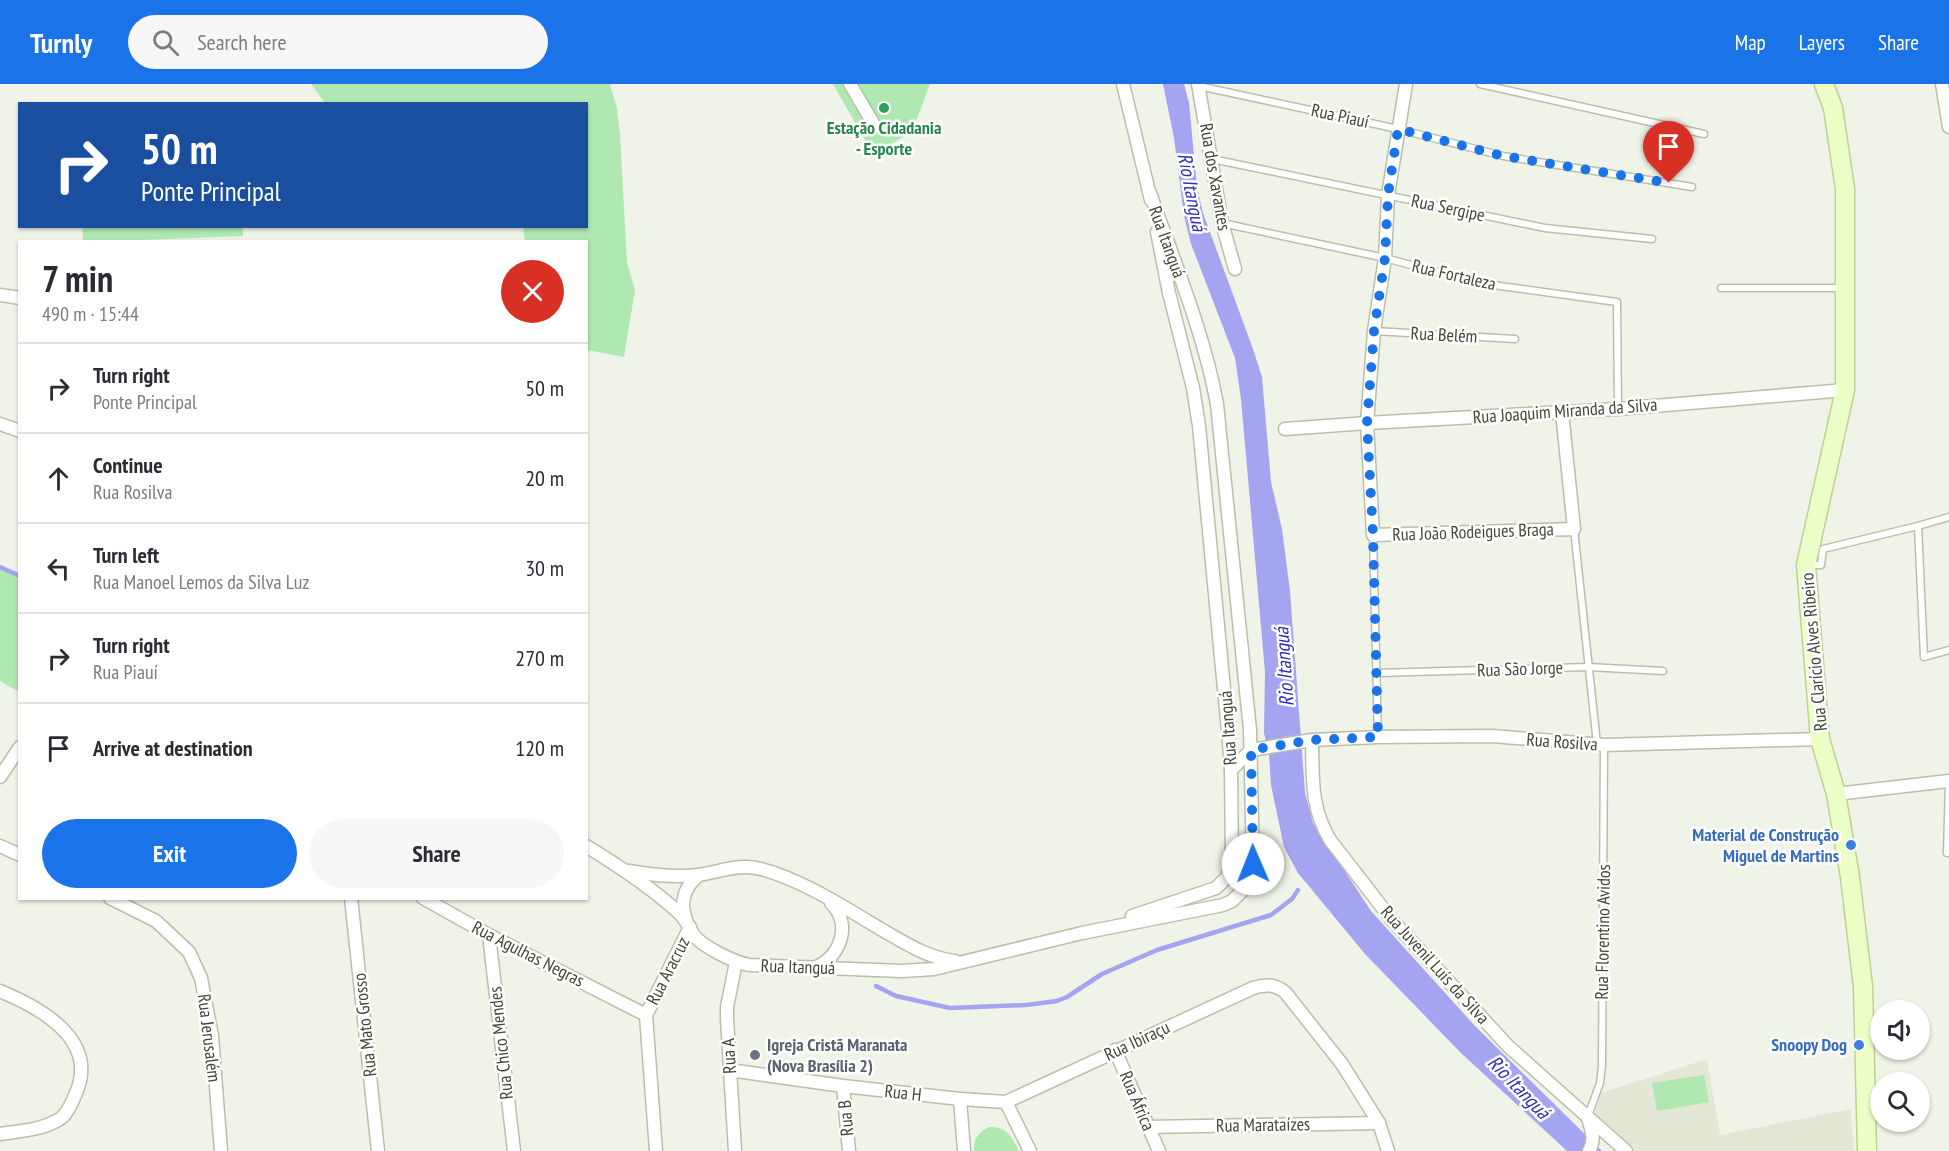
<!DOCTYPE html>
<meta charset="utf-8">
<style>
:root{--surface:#fff;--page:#f7f7f7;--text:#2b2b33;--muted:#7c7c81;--line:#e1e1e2;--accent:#1a73e8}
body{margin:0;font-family:"PT Sans Narrow",sans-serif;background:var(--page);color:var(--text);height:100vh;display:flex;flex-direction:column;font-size:22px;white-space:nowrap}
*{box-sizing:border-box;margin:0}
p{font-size:20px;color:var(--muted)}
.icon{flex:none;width:33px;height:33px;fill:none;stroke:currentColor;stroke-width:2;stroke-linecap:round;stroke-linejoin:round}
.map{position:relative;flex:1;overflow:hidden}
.drawer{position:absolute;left:18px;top:156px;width:570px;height:660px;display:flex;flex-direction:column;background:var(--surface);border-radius:0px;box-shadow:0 2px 4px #0004}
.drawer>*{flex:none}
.hud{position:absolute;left:18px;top:18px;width:570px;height:126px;border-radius:0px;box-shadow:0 2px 4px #0004;background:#1a4fa0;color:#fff;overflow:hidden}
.tools{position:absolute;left:1870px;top:916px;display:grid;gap:12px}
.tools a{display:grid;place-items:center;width:60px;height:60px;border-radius:50%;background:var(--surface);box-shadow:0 2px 4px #0004;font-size:30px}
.pin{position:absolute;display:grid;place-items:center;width:51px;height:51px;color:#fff;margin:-62px -26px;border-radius:50% 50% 50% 0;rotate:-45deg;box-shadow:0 0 6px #0007}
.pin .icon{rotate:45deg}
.me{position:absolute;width:66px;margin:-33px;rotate:359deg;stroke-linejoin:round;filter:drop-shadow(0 0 4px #0008)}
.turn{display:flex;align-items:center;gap:21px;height:126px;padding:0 24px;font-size:27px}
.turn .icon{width:78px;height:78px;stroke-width:2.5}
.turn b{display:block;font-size:42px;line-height:51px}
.round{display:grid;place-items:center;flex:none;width:63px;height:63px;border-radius:32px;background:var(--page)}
.headline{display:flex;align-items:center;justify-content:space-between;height:102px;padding:0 24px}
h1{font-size:36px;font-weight:700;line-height:45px}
.action{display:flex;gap:12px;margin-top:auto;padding:12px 24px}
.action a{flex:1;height:69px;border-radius:36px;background:var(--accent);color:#fff;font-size:24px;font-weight:700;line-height:69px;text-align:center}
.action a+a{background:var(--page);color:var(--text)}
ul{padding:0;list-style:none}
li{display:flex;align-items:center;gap:18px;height:90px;padding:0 24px;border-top:2px solid var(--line)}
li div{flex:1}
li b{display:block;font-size:22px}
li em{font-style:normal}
header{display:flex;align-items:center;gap:36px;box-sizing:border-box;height:84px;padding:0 30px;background:var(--accent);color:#fff}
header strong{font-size:28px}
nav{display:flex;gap:33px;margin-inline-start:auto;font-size:21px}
.search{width:420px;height:54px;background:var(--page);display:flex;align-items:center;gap:15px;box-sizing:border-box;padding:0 21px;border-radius:33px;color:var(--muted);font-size:22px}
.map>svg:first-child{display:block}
.residential{fill:#e3e8d6}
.green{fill:#b0e8b2}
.water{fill:#a4a4f1}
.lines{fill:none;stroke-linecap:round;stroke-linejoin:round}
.stream{stroke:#a4a4f1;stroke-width:4.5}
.lane-casing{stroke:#babfaa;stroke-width:9}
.street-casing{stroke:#babfaa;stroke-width:15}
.secondary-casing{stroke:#bed194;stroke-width:21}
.lane{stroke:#fff;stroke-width:6}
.street{stroke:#fff;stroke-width:12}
.secondary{stroke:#ebffc7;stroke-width:18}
.route{stroke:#1a73e8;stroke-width:10;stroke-dasharray:0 18}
.leisure-dot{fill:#2e9e5b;stroke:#fff;stroke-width:2}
.shop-dot{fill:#3f7fe0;stroke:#fff;stroke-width:2}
.worship-dot{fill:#6b7280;stroke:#fff;stroke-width:2}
.labels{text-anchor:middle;stroke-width:5;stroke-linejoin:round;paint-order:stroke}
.street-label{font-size:18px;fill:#444736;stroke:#fff}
.leisure-label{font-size:18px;font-weight:bold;fill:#27864d;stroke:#fff}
.shop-label{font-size:18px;font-weight:bold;fill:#366cbe;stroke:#fff;text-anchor:end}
.worship-label{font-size:18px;font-weight:bold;fill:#5b616d;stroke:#fff;text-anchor:start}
.water-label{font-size:20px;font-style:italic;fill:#302eb4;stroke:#fff}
</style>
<header>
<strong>Turnly</strong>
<div class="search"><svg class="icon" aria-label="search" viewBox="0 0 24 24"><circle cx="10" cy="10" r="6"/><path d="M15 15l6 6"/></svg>Search here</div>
<nav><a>Map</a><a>Layers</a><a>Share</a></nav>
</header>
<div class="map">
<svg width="1949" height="1067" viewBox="0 0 1949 1067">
<rect width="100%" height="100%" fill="#f0f4e8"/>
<path class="residential" d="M1707,975L1720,1051L1851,1025L1854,1067H1632L1594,1033L1601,1009Z"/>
<g class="green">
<path d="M311,0H610L617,24L620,51L627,178L635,206L624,273L587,266L586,158L525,157L523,143L586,142V20L325,19Z"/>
<path d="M833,0H930L912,48L873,70Z"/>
<path d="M82,143H243V152L116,157V156L83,157Z"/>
<path d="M0,486H5L19,492V608L0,597Z"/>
<path d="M1704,991L1709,1018L1657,1027L1652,999Z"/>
<path d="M989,1043C1007,1042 1012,1053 1019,1067H974C973,1055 979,1048 989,1043Z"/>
</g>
<path class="water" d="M1163,0H1184L1189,19L1197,103L1203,129L1253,265L1262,293L1271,398L1282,445L1290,507L1305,709L1313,739L1371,827L1475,942L1602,1067H1567L1461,969L1365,870L1298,789L1284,763L1271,701L1269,670L1264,649L1265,588L1241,315L1235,274L1191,160L1184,132L1174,54Z"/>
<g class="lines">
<g class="stream">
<path d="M0,483L20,492"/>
<path d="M876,902L896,912L950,924L1026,921L1057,917L1067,913L1102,890L1157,866L1271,831L1292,815L1298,806"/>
</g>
<g class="lane-casing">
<g id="lane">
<path d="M1480,0L1704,50"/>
<path d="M1199,2L1398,45L1503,72L1692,103"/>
<path d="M1212,75L1545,144L1652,155"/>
<path d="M1222,139L1385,174L1437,188L1500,202L1617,218L1618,325"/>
<path d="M1721,204H1843"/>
<path d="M1374,247L1515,255"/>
<path d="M1918,442L1949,433"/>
<path d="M1574,445L1597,660"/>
<path d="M1373,451L1378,653"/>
<path d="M1807,481H1821L1823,465L1918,442L1924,573L1949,566"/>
<path d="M1377,589L1588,583L1663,587"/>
<path d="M1949,697L1947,769H1949"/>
<path d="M1588,1032L1600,999L1602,981L1604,661"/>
</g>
</g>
<g class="street-casing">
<g id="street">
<path d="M850,0L873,39"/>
<path d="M1123,0L1151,116"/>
<path d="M1198,0L1222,139L1235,185"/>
<path d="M1406,0L1388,111L1385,174L1374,247L1367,339L1373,451L1574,445L1562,328"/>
<path d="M1942,0L1949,43"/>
<path d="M0,211L20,214"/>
<path d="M0,340L20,347"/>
<path d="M1285,345L1367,339L1618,325L1845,306"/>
<path d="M1312,656C1313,693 1310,723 1330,756L1392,836L1508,962L1626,1067"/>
<path d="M1231,686L1251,666L1312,656L1378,653L1492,652L1604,661L1820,655"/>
<path d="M0,693L20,663"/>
<path d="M1836,710L1949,697"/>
<path d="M0,762L20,771"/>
<path d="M586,762C619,782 649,802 677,827C685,834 688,841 693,850C702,863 734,878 749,881L902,887L934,885L1082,849L1223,821L1232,817L1245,804L1249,796L1253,780L1250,646L1217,320C1204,249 1174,177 1150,109"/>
<path d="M629,787C652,791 675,794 698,791C720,788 739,779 761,785C803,796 847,825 884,847C907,860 928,874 955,877"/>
<path d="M110,814L156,837L189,868L201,894L212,952L221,1067"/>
<path d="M351,814L378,1067"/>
<path d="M423,814L489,851L646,931L656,1067"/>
<path d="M1132,832L1216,804L1227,793L1232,780L1231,686L1228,647L1199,342L1193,304L1169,209L1157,148"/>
<path d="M686,835C679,818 685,802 699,791"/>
<path d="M489,851L514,1067"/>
<path d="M816,883C841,872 852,840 831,819"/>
<path d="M0,907C41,924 99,956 76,1009C72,1018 67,1032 58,1036C41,1046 20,1047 0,1050"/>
<path d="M646,931L690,843"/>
<path d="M1115,966L1159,1067"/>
<path d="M729,986L843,1002L960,1015L1006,1018L1253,904C1266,900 1274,900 1285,908L1342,980L1379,1039L1388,1067"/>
<path d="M843,1002L849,1067"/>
<path d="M960,1015L964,1067"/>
<path d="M1006,1018L1030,1067"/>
<path d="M1588,1034C1591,1045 1596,1056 1589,1067"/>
<path d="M1148,1043L1379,1039"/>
<path d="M735,1067L727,935V923L736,878"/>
</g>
</g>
<g class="secondary-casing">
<path id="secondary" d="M1824,0L1833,24L1845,105V306L1806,481L1820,655L1836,710L1850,793L1863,902L1867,1067"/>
</g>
<use href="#lane" class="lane"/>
<use href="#street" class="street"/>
<use href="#secondary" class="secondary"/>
</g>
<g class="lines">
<path class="route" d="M1253,780L1251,666L1312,656L1378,653L1373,451L1367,339L1374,247L1385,174L1388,111L1398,45L1503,72L1669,99"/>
</g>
<circle class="leisure-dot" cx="884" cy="24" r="6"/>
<g class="shop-dot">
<circle cx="1851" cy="761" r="6"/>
<circle cx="1859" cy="961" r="6"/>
</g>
<circle class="worship-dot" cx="755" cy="971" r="6"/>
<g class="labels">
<g class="street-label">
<text transform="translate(1340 32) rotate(12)" y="6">Rua Piauí</text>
<text transform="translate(1215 93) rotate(80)" y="6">Rua dos Xavantes</text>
<text transform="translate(1448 124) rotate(12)" y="6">Rua Sergipe</text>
<text transform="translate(1167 158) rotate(70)" y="6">Rua Itanguá</text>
<text transform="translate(1454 191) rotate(13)" y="6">Rua Fortaleza</text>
<text transform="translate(1444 251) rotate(3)" y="6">Rua Belém</text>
<text transform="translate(1565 327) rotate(-4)" y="6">Rua Joaquim Miranda da Silva</text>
<text transform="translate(1473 448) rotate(-2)" y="6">Rua João Rodeigues Braga</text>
<text transform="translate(1814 568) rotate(-95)" y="6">Rua Clarício Alves Ribeiro</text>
<text transform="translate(1520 585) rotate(-2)" y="6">Rua São Jorge</text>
<text transform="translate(1228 644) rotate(-94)" y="6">Rua Itanguá</text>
<text transform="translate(1562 658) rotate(4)" y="6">Rua Rosilva</text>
<text transform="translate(1603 848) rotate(-89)" y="6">Rua Florentino Avidos</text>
<text transform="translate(528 870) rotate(27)" y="6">Rua Agulhas Negras</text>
<text transform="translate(1435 881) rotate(48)" y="6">Rua Juvenil Luís da Silva</text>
<text transform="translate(798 883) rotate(2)" y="6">Rua Itanguá</text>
<text transform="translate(668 887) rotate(-63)" y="6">Rua Aracruz</text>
<text transform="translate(365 941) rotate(-96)" y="6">Rua Mato Grosso</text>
<text transform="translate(209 954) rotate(83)" y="6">Rua Jerusalém</text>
<text transform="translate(1137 957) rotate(-25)" y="6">Rua Ibiraçu</text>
<text transform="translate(501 959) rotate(-96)" y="6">Rua Chico Mendes</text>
<text transform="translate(729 972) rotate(-93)" y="6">Rua A</text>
<text transform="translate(903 1009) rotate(6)" y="6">Rua H</text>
<text transform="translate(1137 1017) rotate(67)" y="6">Rua África</text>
<text transform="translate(846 1034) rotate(-95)" y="6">Rua B</text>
<text transform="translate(1263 1041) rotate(-1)" y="6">Rua Marataízes</text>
</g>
<g class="leisure-label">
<text x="884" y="50">Estação Cidadania<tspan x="884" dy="21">- Esporte</tspan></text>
</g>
<g class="shop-label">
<text x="1839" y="757">Material de Construção<tspan x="1839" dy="21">Miguel de Martins</tspan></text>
<text x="1847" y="967">Snoopy Dog</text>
</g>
<g class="worship-label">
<text x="767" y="967">Igreja Cristã Maranata<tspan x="767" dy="21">(Nova Brasília 2)</tspan></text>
</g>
<g class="water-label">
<text transform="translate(1192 108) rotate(79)" y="7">Rio Itanguá</text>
<text transform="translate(1284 583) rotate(-94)" y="7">Rio Itanguá</text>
<text transform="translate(1519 1003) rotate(46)" y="7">Rio Itanguá</text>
</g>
</g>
</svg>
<div class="tools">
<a><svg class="icon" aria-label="sound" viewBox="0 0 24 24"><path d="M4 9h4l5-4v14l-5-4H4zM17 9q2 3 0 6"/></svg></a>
<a><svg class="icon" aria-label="search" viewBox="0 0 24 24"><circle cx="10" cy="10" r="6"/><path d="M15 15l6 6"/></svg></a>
</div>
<div class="pin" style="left:1669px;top:99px;background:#d93025"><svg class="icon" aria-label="arrive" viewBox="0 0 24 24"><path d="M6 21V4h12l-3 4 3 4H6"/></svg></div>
<svg class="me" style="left:1253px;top:780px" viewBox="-20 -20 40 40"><circle r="19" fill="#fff"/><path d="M0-13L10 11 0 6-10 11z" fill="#1a73e8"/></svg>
<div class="hud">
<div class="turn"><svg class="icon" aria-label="right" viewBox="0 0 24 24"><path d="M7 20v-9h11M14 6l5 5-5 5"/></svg><div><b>50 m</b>Ponte Principal</div></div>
</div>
<section class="drawer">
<div class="headline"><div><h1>7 min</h1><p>490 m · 15:44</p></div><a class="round" style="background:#d93025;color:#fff"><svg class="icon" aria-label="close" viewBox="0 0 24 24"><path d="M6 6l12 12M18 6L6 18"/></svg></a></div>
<ul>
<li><svg class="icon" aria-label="right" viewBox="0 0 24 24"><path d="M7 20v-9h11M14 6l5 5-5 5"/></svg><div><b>Turn right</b><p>Ponte Principal</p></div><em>50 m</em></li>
<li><svg class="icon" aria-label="ahead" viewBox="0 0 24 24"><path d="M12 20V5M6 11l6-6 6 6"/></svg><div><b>Continue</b><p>Rua Rosilva</p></div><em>20 m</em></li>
<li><svg class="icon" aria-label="left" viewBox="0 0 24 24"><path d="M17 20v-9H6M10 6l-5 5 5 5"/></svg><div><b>Turn left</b><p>Rua Manoel Lemos da Silva Luz</p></div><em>30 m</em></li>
<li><svg class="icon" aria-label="right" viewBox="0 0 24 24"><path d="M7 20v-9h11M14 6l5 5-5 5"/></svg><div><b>Turn right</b><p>Rua Piauí</p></div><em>270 m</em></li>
<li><svg class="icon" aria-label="arrive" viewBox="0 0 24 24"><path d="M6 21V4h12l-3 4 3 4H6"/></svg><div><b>Arrive at destination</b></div><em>120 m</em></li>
</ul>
<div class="action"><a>Exit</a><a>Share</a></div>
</section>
</div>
